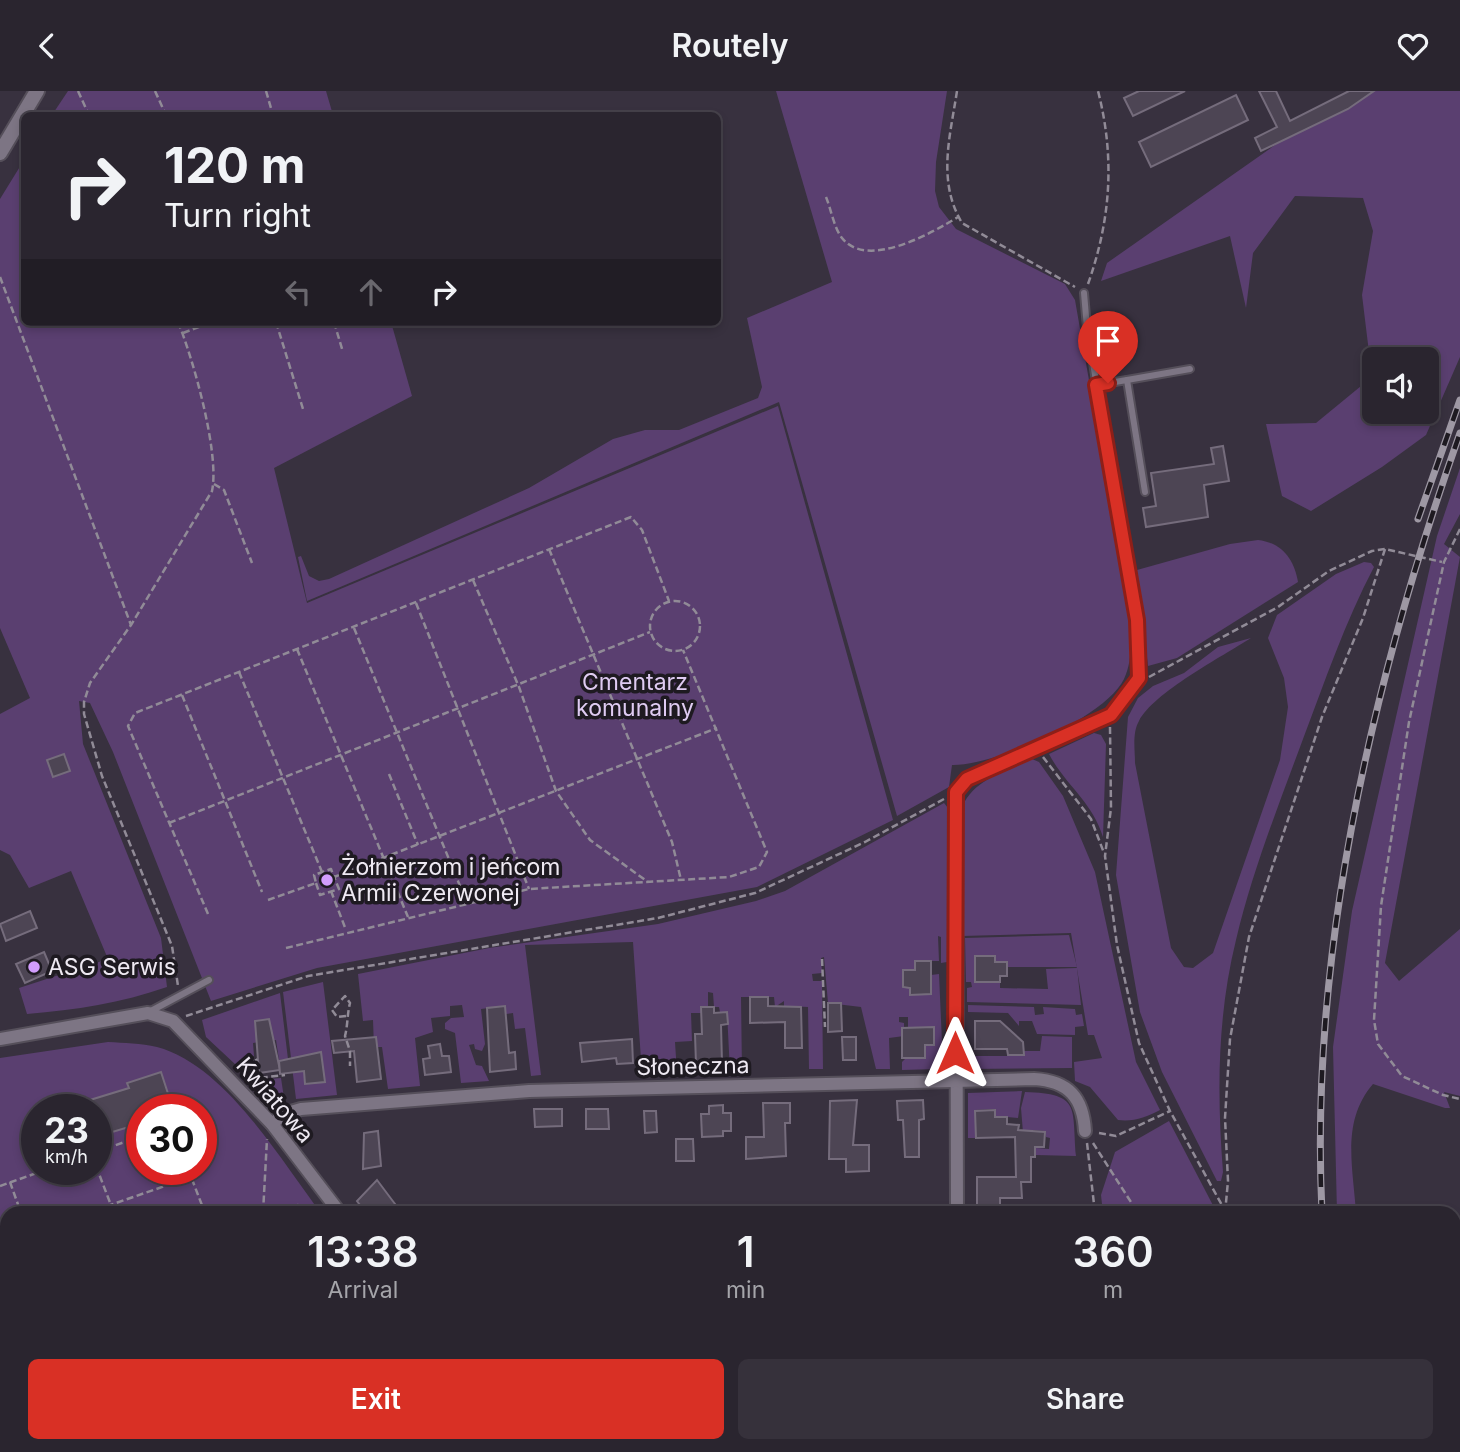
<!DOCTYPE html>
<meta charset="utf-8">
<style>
:root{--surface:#2a252f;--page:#36313b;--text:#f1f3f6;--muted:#a5a5aa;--line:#46424b;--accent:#d93025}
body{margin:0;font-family:Inter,sans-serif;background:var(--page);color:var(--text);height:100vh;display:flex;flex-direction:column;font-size:26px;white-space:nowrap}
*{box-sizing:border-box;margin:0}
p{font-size:23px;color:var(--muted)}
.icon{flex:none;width:38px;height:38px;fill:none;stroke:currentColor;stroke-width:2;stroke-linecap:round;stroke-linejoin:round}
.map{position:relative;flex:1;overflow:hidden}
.sheet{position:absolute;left:0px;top:1115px;width:1461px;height:247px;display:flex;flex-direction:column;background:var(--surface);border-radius:21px 21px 0 0;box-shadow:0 4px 10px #0003,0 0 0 2px var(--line)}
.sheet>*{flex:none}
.banner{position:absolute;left:21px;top:21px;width:700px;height:214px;border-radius:10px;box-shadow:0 4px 10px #0003,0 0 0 2px var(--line);background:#2a252f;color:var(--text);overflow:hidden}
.tools{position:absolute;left:1362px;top:256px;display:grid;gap:14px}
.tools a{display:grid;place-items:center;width:77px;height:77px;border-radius:10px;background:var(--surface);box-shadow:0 4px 10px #0003,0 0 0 2px var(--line);font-size:35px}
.speed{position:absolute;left:21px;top:1003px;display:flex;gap:14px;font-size:35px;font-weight:700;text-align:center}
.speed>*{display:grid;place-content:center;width:91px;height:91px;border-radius:50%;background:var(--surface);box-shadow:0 4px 10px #0003,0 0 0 2px var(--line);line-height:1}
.speed small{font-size:18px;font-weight:400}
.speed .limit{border:10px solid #d22;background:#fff;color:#111}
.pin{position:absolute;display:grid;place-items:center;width:60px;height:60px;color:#fff;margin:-72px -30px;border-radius:50% 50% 50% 0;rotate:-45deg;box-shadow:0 0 7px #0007}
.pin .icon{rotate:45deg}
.me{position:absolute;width:77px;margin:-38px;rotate:0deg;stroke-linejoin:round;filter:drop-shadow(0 0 5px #0008)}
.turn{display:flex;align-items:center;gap:24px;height:147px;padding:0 28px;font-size:32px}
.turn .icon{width:91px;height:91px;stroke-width:2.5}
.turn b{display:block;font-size:49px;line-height:60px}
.lanes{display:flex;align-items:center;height:66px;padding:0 28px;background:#0003;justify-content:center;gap:35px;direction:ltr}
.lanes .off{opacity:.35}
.eta{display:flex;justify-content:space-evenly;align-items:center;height:119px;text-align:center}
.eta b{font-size:42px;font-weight:600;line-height:49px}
.button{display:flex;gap:14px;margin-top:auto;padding:14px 28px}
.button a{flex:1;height:80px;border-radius:10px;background:var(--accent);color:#fff;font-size:28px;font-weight:600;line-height:80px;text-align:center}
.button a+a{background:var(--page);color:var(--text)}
header{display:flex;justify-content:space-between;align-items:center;height:91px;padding:0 28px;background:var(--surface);font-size:32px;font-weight:600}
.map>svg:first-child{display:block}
.green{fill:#5a3f70;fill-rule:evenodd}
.building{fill:#4d4554;stroke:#756c7c;stroke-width:2}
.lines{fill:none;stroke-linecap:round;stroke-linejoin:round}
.service-casing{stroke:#554f5a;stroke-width:10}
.minor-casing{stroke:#554f5a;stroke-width:16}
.tertiary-casing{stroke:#554f5a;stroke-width:18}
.path{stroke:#918b97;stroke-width:2.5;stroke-dasharray:7 3.5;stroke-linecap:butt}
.service{stroke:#7d7584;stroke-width:6}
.minor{stroke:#7d7584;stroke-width:12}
.tertiary{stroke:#7d7584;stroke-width:14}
.rail-casing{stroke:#9e98a4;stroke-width:7}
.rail{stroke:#1e1a21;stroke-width:4.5;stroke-dasharray:13;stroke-linecap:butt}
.route-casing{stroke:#8d1f18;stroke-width:18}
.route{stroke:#d93025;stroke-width:12}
.poi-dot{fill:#d29dfd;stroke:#1e1a21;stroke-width:2.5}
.labels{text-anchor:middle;stroke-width:7;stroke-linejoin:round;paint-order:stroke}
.park-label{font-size:23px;fill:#dfcbf2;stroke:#1e1a21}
.poi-label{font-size:23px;fill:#eee9f2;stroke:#1e1a21;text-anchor:start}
.street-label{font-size:23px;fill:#eee9f2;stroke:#1e1a21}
</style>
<header><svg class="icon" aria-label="back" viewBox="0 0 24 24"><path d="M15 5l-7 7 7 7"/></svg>Routely<svg class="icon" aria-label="heart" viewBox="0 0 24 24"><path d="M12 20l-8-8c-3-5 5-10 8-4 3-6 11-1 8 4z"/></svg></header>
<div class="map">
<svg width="1460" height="1361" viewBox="0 0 1460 1361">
<rect width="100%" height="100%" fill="#38313f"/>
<g class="green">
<path d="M68,0H326L333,24H52Z"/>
<path d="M776,0H947L936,71L935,100L939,116L956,138L1065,193L1075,209L1129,519C1130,541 1134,567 1124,588C1105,627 994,675 952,674L949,696L897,725L779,311L307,510L298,466L301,465L309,485L319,490L329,488L529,397L613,348L645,339H679L758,307L762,296L747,227L832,191Z"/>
<path d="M1352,0H1460V266L1426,344L1382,376L1311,420L1282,405L1266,333L1316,332L1372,286L1362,204L1373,140L1363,107L1295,105L1253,162L1246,217L1230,145L1101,190L1107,172ZM1374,268H1426V320H1374Z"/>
<path d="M24,69V231H391L412,305L274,377L307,512L778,315L893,729L757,796L317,877L211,910L113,661L90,612L79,610L83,653L161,847L167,896C121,912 76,919 27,923L19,897L108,868L71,780L29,797L10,764L0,759V623L30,607L0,537V108Z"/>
<path d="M1460,377V423L1444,453L1460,466L1385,872L1399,890L1460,838V1005L1444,1001L1450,1017H1445L1373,993C1341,1030 1353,1076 1356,1122H1337L1333,956L1352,820L1437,445Z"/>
<path d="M1258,449C1283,452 1294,469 1298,491L1177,567L1148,575L1137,479L1230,453Z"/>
<path d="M1364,471L1371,472L1374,476C1345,531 1325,590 1303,648C1279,713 1252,781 1236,849C1217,926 1217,1003 1223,1081L1221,1090H1217L1162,981L1140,921L1116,784L1128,626L1138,607L1153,595L1184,582L1218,556L1251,547C1223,565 1153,602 1139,630C1132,642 1135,659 1135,672L1171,857L1184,876L1193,877L1213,862L1280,669L1288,616L1284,587L1268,547L1277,524L1336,483Z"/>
<path d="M1094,642L1101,644L1106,653L1103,746C1092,710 1066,695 1049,663Z"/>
<path d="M1032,668L1039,671L1063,705L1095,781L1136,971L1160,1019C1146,1026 1134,1031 1118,1029L1090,996L1075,990L1074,971L1102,967L1094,944H1088L1071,842L962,845L961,720C970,689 1005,681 1032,668Z"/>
<path d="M944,712L948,717L947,871L941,872V846L938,845L939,870H916L915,879L903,880V896L910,897L911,904L930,903L931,884L939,883L943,974L937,978L902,979V971L906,967H924L925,954L934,953V937L908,941V926H899V931L904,932V945L889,947L890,978H876L861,916L828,912L824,866L821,867L822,882L812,883L813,890H822L823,978H809L808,916L784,915V910L775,916L774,906H741L742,980L730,981L727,921H720L719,916H714L713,902L708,901V916H701V922H691L692,950L675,951L677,982L662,983V975H656L655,983H642L633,851L525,854L541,984L531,985L525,937L515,938L513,922L506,923L504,915L481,918L485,953L482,960L475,958L474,953L469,954L476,974L482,975L489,990L461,992L455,942L445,938V932L451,927L464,926L462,914L450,915V925L431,927L433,941L415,947L420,995L388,998L382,956H374L373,929L363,930L358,883L489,857L658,833L756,810L785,800Z"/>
<path d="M1069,844L1077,876H1007V870H995V864H975V892H1000V897L1048,898L1046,878L1077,877L1081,914L967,911V897L972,896L971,891H966L965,847Z"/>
<path d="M323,891L337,1004L296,1008L283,901Z"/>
<path d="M280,902L288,968L279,969L276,949L253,952L254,965L236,974L206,946L202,929Z"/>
<path d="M968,914L1034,916L1035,924L1044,923L1043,916L1075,918L1076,924L1082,923L1084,935L1075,936V944L1037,943L1032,930H1019V935L1008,922L968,921Z"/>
<path d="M1042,945L1072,946V977L968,978V965H1024V960H1040Z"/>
<path d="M108,951C124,952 141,952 157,956C225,974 280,1068 321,1122H7V1354L17,1355L0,1360V967ZM37,1018H96V1078H37ZM142,1018H201V1078H142Z"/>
<path d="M255,973L258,989L281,987L284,1007L260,997L242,980Z"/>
<path d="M1022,1000L1018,1027L996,1025L995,1018L975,1019V1047H968V1002Z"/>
<path d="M1025,1001C1081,1003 1072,1015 1076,1065L1036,1064V1057L1049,1058L1050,1047L1046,1046L1045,1040L1033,1039L1031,1054H1024L1021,1017Z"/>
<path d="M1169,1030L1217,1122H1103L1101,1104L1115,1061Z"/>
<path d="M1454,1236H1460V1361H1359L1357,1355L1454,1354Z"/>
</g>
<g class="building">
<path d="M1139,0H1185L1133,25L1124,7Z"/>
<path d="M1259,0H1276L1290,30L1349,0H1374L1348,18L1261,60L1255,47L1277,36Z"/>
<path d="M1236,4L1248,29L1151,76L1139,51Z"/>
<path d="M1223,355L1229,390L1204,394L1208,426L1146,436L1143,417L1156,415L1151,382L1214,373L1211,357Z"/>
<path d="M64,663L70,680L53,686L47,669Z"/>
<path d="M30,820L37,837L6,850L0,833Z"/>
<path d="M44,861L52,880L25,892L16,873Z"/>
<path d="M975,865H995V871H1007V885H1000V891H975Z"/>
<path d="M915,870H931V903L910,904V897L903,896V879H915Z"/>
<path d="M750,906H768V915L801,916L802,957H785V931L750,932Z"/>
<path d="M828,912H841L842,940L828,941Z"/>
<path d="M505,915L509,962L515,961L516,978L490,981L487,917Z"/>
<path d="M701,916H714V922L727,921L728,933L721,934L722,972L696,973L695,943H702Z"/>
<path d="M269,928L280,979L259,982L255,930Z"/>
<path d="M975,930H1000L1023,951L1024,964H1008L1007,958H975Z"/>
<path d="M934,936V954H925V967H902V937Z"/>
<path d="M376,946L381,988L357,991L354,960L334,962L332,950Z"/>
<path d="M842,946H856V969H843Z"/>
<path d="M632,948L633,972L617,973L616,967L582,971L580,952Z"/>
<path d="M440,953L442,965H449L451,981L425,984L423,968L430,967L428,955Z"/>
<path d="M321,961L325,991L305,993L304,980L280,983L279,970Z"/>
<path d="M161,981L173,1018H142V1032L96,1046V1018H67V1016L129,997L127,992Z"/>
<path d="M857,1009L853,1054H869V1080L846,1081V1068H829L830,1010Z"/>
<path d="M923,1009L924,1028L919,1029V1066H905L903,1029H898L897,1010Z"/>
<path d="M763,1012H790V1032H785L786,1065L746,1068V1046H764Z"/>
<path d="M723,1014V1022H731V1040H723V1045L702,1046L701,1023H709V1015Z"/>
<path d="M534,1018H562V1035L535,1036Z"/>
<path d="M586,1018H608L609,1038H586Z"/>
<path d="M995,1019V1026H1007V1033L1019,1034L1018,1039L1045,1041L1044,1056H1035V1066H1031V1091H1021L1022,1107H1000V1114H977V1086H1016L1015,1046L976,1047L975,1020Z"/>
<path d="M644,1020H656L657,1041L645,1042Z"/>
<path d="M378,1040L381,1075L363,1078L364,1042Z"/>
<path d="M676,1048H693L694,1070H676Z"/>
<path d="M377,1089L392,1109L402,1122H366L357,1110Z"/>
</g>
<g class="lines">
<g class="service-casing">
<g id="service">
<path d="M1127,289L1190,278"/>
<path d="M1096,294L1127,289L1145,401"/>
<path d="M956,701L967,688L1111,624L1135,595L1141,577L1137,529L1087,237L1084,202"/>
<path d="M149,921L209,889"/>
</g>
</g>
<g class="minor-casing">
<g id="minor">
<path d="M956,701L957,1122"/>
<path d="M0,948L148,922L173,930L272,1033L340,1122"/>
<path d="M272,1033L284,1023L301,1018L529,1000L1034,988C1069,990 1083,1007 1085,1040"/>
<path d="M496,1354L499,1361"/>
<path d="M752,1354L753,1361"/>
<path d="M981,1354L983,1361"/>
</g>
</g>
<g class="tertiary-casing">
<path id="tertiary" d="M0,62L37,0"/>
</g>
<g class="path">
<path d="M78,0L89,24"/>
<path d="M155,0L166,24"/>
<path d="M266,0L273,24"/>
<path d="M957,0C950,46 937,90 962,132L1075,196"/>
<path d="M826,106C831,118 834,137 842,147C867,179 932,142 958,126"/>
<path d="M0,186L131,534"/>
<path d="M1088,193C1111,128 1115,66 1098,0"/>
<path d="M178,231C193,267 220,363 212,400L131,534L90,592L84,611V623L102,685L172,855L178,895"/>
<path d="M276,231L303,318"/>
<path d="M334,231L343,261"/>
<path d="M183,242L212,231"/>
<path d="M214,393L224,399L252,472"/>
<path d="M1460,438L1444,471L1409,631L1381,815L1374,929L1378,953L1402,985L1443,1004L1460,1008"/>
<path d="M549,458L672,751L681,789"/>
<path d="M473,489L519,596L556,700L590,749L648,791"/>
<circle cx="675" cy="535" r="25"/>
<path d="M416,512L529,798"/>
<path d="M354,537L467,812"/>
<path d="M297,558L408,826"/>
<path d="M239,581L322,781"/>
<path d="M1149,586L1278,516L1329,480L1372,460L1385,458L1442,471"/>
<path d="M182,604L262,801"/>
<path d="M1110,636L1111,717L1105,765L1117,854L1139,952L1170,1020L1223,1116"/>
<path d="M1043,666L1091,728L1104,762"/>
<path d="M389,683L418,754"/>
<path d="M169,732L650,541"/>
<path d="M316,792L320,804L339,798L334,786"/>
<path d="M331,800L346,839"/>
<path d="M268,809L316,792L314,784L331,778L334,786L717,637"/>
<path d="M208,823L128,635L135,622L631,426L642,439L669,510"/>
<path d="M286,857L529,798L729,786L759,776L767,761L683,559"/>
<path d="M822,868L825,936"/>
<path d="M186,925L308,885L658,827L755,802L865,751L944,708"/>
<path d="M346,925L337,926L332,919L345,905L350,912C347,924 348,933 345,945L350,960V975"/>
<path d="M256,968L259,987L285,984"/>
<path d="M238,978L257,968"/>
<path d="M1099,1042L1116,1045L1170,1020"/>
<path d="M1087,1052L1095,1122"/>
<path d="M1093,1052L1138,1122"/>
<path d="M96,1061L142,1045"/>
<path d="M96,1075L114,1122"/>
<path d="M188,1078L205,1122"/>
<path d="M10,1091L21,1122"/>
<path d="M0,1095L48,1078"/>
<path d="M87,1122L191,1086"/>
<path d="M263,1122L267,1048"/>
<path d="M267,1122L298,1114L311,1122"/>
<path d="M1225,1122L1228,1090L1225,1027L1230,948L1249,846L1322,626L1363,527L1385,458"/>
<path d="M0,1157L7,1155"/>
<path d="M0,1221L7,1218"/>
<path d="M0,1345L7,1343"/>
<path d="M1230,1354L1232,1361"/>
<path d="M1290,1354L1292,1361"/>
</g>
<use href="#service" class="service"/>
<use href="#minor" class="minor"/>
<use href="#tertiary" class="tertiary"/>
<g class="rail-casing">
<g id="rail">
<path d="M1418,428L1460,309"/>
<path d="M1322,1122C1309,860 1373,588 1460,342"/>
<path d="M1346,1354L1347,1361"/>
</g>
</g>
<use href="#rail" class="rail"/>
</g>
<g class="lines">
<g class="route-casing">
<path id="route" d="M955,962L956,701L967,688L1111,624L1139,587L1137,529L1096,294L1108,292"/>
</g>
<use href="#route" class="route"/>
</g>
<g class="poi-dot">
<circle cx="327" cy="789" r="7"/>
<circle cx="34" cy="876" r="7"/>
</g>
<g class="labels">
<g class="park-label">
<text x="635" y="599">Cmentarz<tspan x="635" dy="26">komunalny</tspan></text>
</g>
<g class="poi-label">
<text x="341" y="784">Żołnierzom i jeńcom<tspan x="341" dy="26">Armii Czerwonej</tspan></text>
<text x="48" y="884">ASG Serwis</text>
</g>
<g class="street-label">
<text transform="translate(693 975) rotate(-1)" y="8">Słoneczna</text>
<text transform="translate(275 1009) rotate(49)" y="8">Kwiatowa</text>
</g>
</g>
</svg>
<div class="tools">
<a><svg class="icon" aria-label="sound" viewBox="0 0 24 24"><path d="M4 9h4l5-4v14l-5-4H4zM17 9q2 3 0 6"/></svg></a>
</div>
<div class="speed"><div>23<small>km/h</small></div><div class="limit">30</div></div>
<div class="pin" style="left:1108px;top:292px;background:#d93025"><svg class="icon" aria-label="arrive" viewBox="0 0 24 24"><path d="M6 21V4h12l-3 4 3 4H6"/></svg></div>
<svg class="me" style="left:955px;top:962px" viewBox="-20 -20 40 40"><path d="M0-17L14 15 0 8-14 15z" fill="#d93025" stroke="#fff" stroke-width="4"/></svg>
<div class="banner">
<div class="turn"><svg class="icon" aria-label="right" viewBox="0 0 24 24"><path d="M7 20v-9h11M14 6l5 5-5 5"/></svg><div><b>120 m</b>Turn right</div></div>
<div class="lanes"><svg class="icon off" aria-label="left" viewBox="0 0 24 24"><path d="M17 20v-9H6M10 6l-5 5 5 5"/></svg><svg class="icon off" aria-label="ahead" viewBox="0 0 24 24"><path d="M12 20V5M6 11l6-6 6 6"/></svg><svg class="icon" aria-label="right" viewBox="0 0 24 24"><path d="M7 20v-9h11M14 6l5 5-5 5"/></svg></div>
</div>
<section class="sheet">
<div class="eta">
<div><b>13:38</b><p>Arrival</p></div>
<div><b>1</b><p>min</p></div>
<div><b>360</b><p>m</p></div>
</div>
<div class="button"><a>Exit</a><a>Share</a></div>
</section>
</div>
